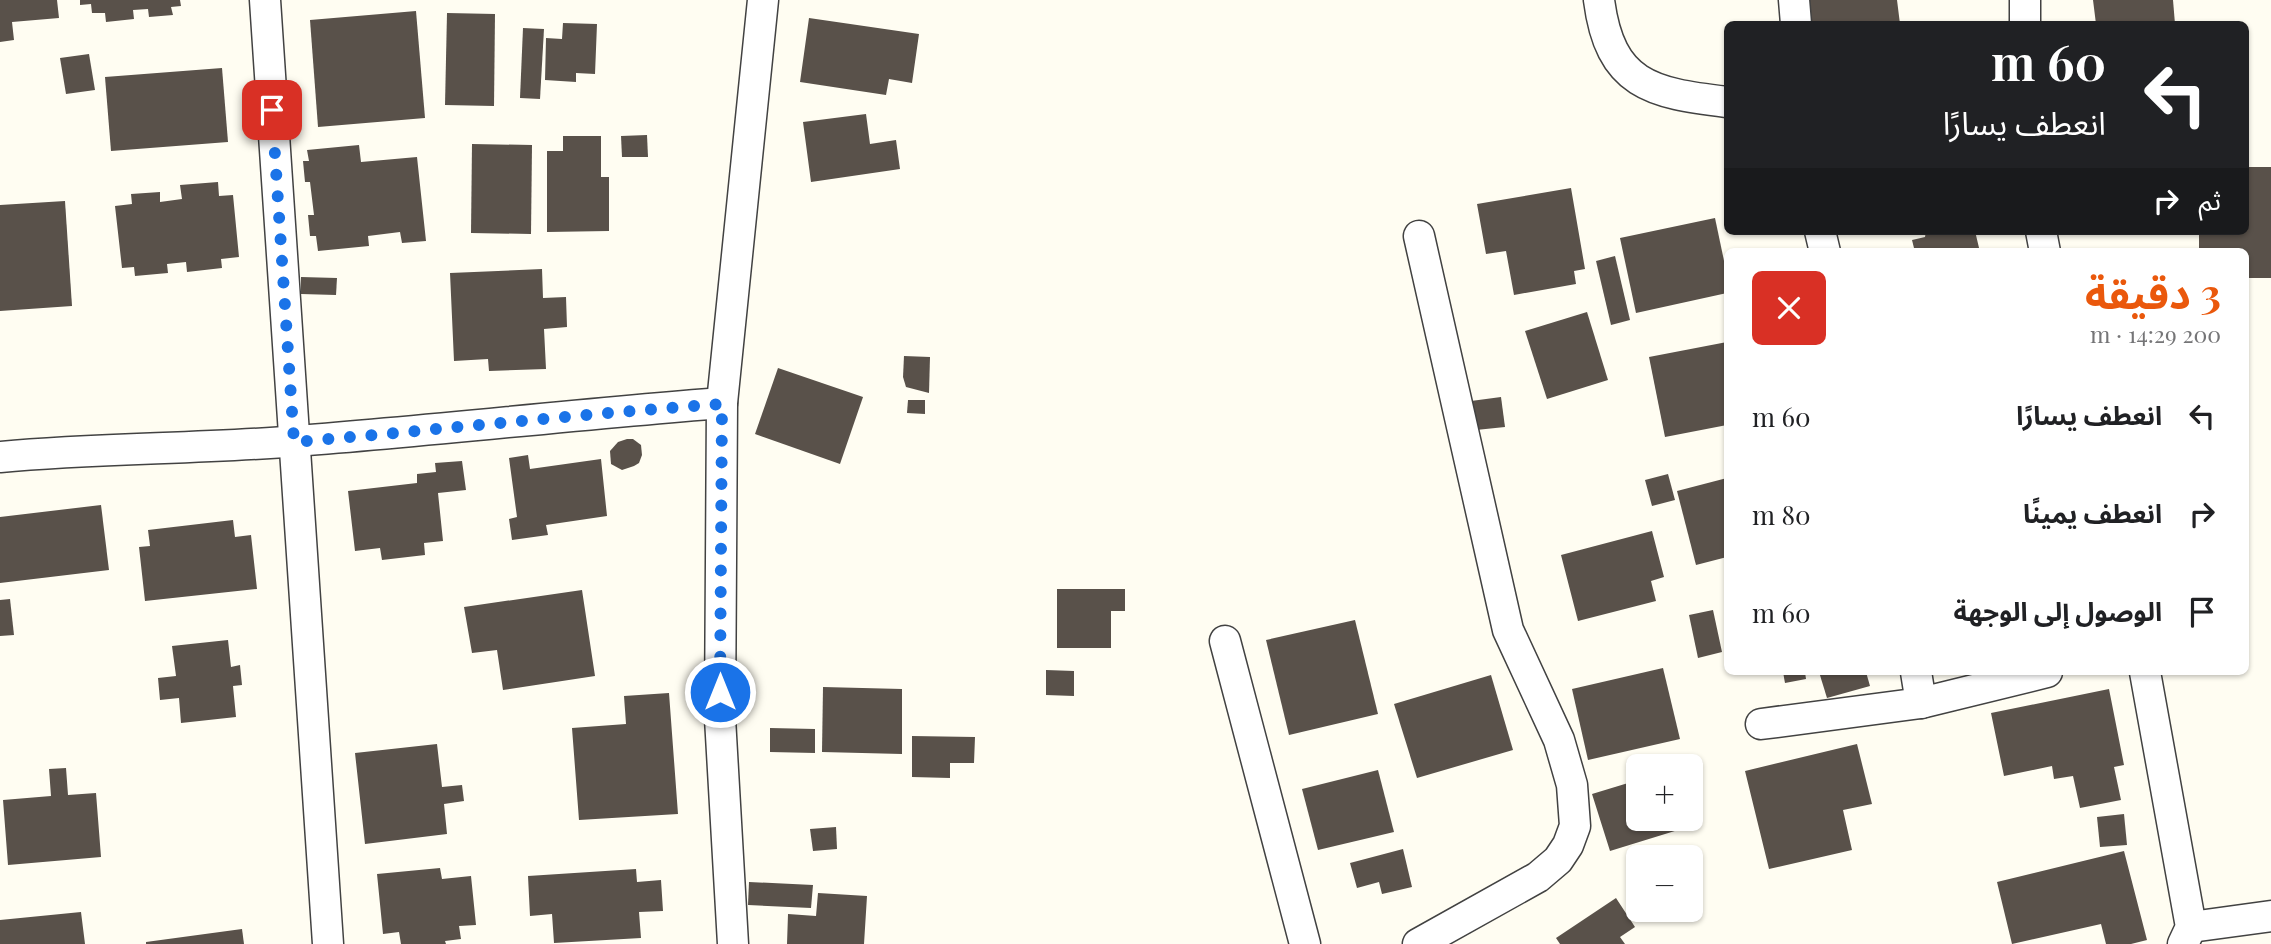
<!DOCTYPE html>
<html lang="ar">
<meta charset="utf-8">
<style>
:root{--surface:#fff;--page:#f6f6f6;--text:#202124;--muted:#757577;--accent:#ea580c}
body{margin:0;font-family:"Playfair Display","Noto Sans Arabic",serif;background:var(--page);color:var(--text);direction:rtl;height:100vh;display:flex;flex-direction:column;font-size:26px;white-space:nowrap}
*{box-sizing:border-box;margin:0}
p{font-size:23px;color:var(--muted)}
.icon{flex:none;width:38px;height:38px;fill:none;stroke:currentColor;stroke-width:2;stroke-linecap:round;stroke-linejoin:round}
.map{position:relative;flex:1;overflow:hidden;direction:ltr}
.panel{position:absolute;left:1724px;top:248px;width:525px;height:427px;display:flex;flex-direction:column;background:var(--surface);border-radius:10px;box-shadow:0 2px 5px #0004;direction:rtl}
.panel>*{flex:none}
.guide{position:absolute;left:1724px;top:21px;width:525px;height:214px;border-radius:10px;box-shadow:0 2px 5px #0004;direction:rtl;background:#202124;color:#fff;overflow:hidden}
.controls{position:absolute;left:1626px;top:754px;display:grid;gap:14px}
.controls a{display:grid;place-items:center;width:77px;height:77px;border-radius:10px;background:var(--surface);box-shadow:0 2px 5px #0004;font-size:35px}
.pin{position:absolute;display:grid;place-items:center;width:60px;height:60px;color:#fff;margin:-30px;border-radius:14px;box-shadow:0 4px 10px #0006}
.me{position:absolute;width:77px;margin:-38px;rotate:0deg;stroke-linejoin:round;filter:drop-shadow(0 0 5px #0008)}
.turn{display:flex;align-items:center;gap:24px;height:147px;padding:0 28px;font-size:32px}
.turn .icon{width:91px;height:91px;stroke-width:2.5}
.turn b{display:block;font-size:49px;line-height:60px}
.then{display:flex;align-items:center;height:66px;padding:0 28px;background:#0003;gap:14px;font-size:26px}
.round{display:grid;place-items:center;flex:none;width:74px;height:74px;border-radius:10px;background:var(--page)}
.overview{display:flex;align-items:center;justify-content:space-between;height:119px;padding:0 28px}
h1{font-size:42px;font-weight:700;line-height:52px;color:var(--accent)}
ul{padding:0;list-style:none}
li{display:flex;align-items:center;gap:21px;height:98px;padding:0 28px}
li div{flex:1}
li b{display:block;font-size:26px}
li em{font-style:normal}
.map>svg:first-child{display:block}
.building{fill:#59514a}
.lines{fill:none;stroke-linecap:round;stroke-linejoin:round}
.street-casing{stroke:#424242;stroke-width:33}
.street{stroke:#fff;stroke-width:30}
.route{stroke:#1a73e8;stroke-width:12;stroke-dasharray:0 21.6}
</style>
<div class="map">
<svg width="2271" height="944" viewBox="0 0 2271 944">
<rect width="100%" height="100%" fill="#fffdf2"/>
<g class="building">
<path d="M0,0H57L59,18L12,22L14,40L0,42Z"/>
<path d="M80,0H180L181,6L171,7L173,15L149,17L148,9L133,10L134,19L106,22L105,13H92L91,4L80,5Z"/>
<path d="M1809,0H1897L1900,24H1812Z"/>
<path d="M2093,0H2173L2175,24H2096Z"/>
<path d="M416,11L425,118L318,127L310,20Z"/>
<path d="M447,13L495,14L494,106L445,105Z"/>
<path d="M809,18L919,34L912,83L889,79L886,95L800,82Z"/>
<path d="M563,23L597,24L595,74L576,73V82L545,80L546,38L562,39Z"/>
<path d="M523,28L544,29L540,99L520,98Z"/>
<path d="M89,54L95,90L66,94L60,58Z"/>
<path d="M222,68L228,142L111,151L105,77Z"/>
<path d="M866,114L870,144L896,140L900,169L811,182L803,122Z"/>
<path d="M647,135L648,157H622L621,136Z"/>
<path d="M563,136H601V177H609V231L547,232V151H563Z"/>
<path d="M472,144L532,145L531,234L471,233Z"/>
<path d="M359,145L361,162L417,157L426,241L402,243L400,232L368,236L369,246L318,251L316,236H310L308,215H314L310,182H305L303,161H309L307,150Z"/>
<path d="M2245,167H2271V278H2245V252H2219V248H2199V231H2245Z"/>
<path d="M218,182L219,196L233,195L239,257L221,259L222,268L187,272L186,262L167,264L168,273L135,276L134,267L122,268L115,206L132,204L131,194L160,192V202L182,199L180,185Z"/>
<path d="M1571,188L1585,269L1574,271L1576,284L1514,295L1506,251L1486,254L1477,204Z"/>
<path d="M65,201L72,306L0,311V205Z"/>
<path d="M1715,218L1727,275V293L1636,313L1620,238Z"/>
<path d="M1926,231H1975L1980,252H1915L1912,240L1925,237Z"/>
<path d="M1615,256L1630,320L1611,325L1596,261Z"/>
<path d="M542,269L543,298L566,297L567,327L544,329L546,369L489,371L488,359L454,361L450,273Z"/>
<path d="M301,277L337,278L336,295L301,294Z"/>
<path d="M1587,312L1608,380L1547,399L1525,331Z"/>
<path d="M1727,342V425L1665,437L1649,357Z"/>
<path d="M904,356L930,357L929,393L906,387L903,377Z"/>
<path d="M778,368L863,397L840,464L755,434Z"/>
<path d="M1501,397L1505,427L1476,430L1471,401Z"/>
<path d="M908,400H925V414L907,413Z"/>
<path d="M627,439H633L641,445L642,455L639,463L634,466L622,470L611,464L610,451L618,442Z"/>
<path d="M528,455L530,469L601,459L607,516L546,525L548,535L512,540L509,519L517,517L509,458Z"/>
<path d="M462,461L466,490L438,493L443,541L424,543L425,555L382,560L380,548L355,551L348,491L417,483V474L436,472L435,463Z"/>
<path d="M1668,474L1675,500L1652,506L1645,480Z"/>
<path d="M1727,478V557L1696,565L1677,491Z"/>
<path d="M101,505L109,570L0,583V517Z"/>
<path d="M233,520L235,537L251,535L257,589L145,601L139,547L150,546L148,530Z"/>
<path d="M1652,531L1664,577L1651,581L1656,601L1578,621L1561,555Z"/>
<path d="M1057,589H1125V611H1111V648H1057Z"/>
<path d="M582,590L595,676L503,690L497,650L472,653L464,607Z"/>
<path d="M10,599L14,635L0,636V600Z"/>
<path d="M1713,610L1722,652L1698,658L1689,615Z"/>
<path d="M1355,620L1378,714L1289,735L1266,640Z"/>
<path d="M228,640L231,667L240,665L242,685L233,686L236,717L181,723L179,698L160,700L158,678L176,676L172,646Z"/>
<path d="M1663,668L1680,739L1588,760L1572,689Z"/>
<path d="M1046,670L1074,671V696L1046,695Z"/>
<path d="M1783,672H1805L1806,679L1785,683Z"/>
<path d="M1819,672H1866L1870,686L1827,698Z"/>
<path d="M1491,675L1513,750L1417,778L1394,704Z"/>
<path d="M823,687L902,689V754L822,752Z"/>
<path d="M2109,689L2124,765L2114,767L2121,800L2080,808L2073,776L2054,779L2052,766L2004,776L1991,713Z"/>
<path d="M669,693L678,814L579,820L572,728L626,724L624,696Z"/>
<path d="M770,728L815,729V753L770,752Z"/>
<path d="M912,736L975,737L974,763H950V778L912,777Z"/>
<path d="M437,744L442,787L462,785L464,801L444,804L447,834L365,844L355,753Z"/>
<path d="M1857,744L1872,804L1843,810L1852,850L1769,869L1745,771Z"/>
<path d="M66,768L68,795L96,793L101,857L8,865L3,800L51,796L49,769Z"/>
<path d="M1378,770L1394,832L1318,850L1302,789Z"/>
<path d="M1638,780V819H1689L1691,826L1610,851L1592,794Z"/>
<path d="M2124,814L2127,845L2100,847L2097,817Z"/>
<path d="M836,827L837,849L813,851L810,829Z"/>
<path d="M1403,849L1412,887L1382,894L1379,882L1357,888L1350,863Z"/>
<path d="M2124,851L2147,940L2131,944H2106L2101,924L2012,944L1997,882Z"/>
<path d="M440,868L442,879L471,876L476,925L459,926L461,939L445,941L446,944H401L399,932L383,934L377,874Z"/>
<path d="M636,869L637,882L661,880L663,911L639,912L641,938L554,943L552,914L530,916L528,876Z"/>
<path d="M749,882L813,885L811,908L748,905Z"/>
<path d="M818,893L867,896L864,944H787L788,914L816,916Z"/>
<path d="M1616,898L1635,927L1620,937L1625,944H1560L1556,938Z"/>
<path d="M81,912L85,944H0V920Z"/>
<path d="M242,929L244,944H146V942Z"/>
</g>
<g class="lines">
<g class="street-casing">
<g id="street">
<path d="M265,0L328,944"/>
<path d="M1599,0C1610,85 1651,93 1727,102"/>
<path d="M1794,0L1796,24"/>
<path d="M2025,0V24"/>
<path d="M1820,231L1825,252"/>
<path d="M2041,231L2045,252"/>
<path d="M0,457C99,448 198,449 298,441C439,430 580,414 722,403"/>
<path d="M1225,641L1305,944"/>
<path d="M1916,672L1921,703L2047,672"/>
<path d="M2145,672L2191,927L2183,944"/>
<path d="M1761,724L1921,703"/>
<path d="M2191,927L2271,916"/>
<path d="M733,944L720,718L722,403L763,0"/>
<path d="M1418,944L1538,877L1558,860L1568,845L1575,826L1572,785L1559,740L1508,630L1419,236"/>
</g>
</g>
<use href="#street" class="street"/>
</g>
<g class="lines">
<path class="route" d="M272,110L294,442C437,430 579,414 722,404L720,692"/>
</g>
</svg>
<div class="controls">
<a>+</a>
<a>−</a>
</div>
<div class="pin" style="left:272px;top:110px;background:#d93025"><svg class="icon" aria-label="arrive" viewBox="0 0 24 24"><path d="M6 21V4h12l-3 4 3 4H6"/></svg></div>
<svg class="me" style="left:720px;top:692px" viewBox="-20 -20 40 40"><circle r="17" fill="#1a73e8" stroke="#fff" stroke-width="3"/><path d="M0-11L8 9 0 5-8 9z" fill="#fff"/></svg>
<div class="guide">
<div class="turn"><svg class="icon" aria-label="left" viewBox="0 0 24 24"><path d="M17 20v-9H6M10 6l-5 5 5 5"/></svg><div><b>60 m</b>انعطف يسارًا</div></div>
<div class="then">ثم<svg class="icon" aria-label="right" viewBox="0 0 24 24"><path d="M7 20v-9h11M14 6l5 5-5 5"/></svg></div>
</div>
<section class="panel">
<div class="overview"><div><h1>3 دقيقة</h1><p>200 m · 14:29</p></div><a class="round" style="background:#d93025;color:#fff"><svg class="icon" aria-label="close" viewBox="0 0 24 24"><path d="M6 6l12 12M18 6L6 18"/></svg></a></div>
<ul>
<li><svg class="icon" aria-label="left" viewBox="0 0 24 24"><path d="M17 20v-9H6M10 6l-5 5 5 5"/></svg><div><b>انعطف يسارًا</b></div><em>60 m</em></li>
<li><svg class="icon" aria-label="right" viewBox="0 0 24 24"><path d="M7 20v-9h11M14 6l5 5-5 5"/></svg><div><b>انعطف يمينًا</b></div><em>80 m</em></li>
<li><svg class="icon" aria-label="arrive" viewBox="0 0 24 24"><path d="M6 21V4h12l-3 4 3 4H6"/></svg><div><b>الوصول إلى الوجهة</b></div><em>60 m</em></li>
</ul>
</section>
</div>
